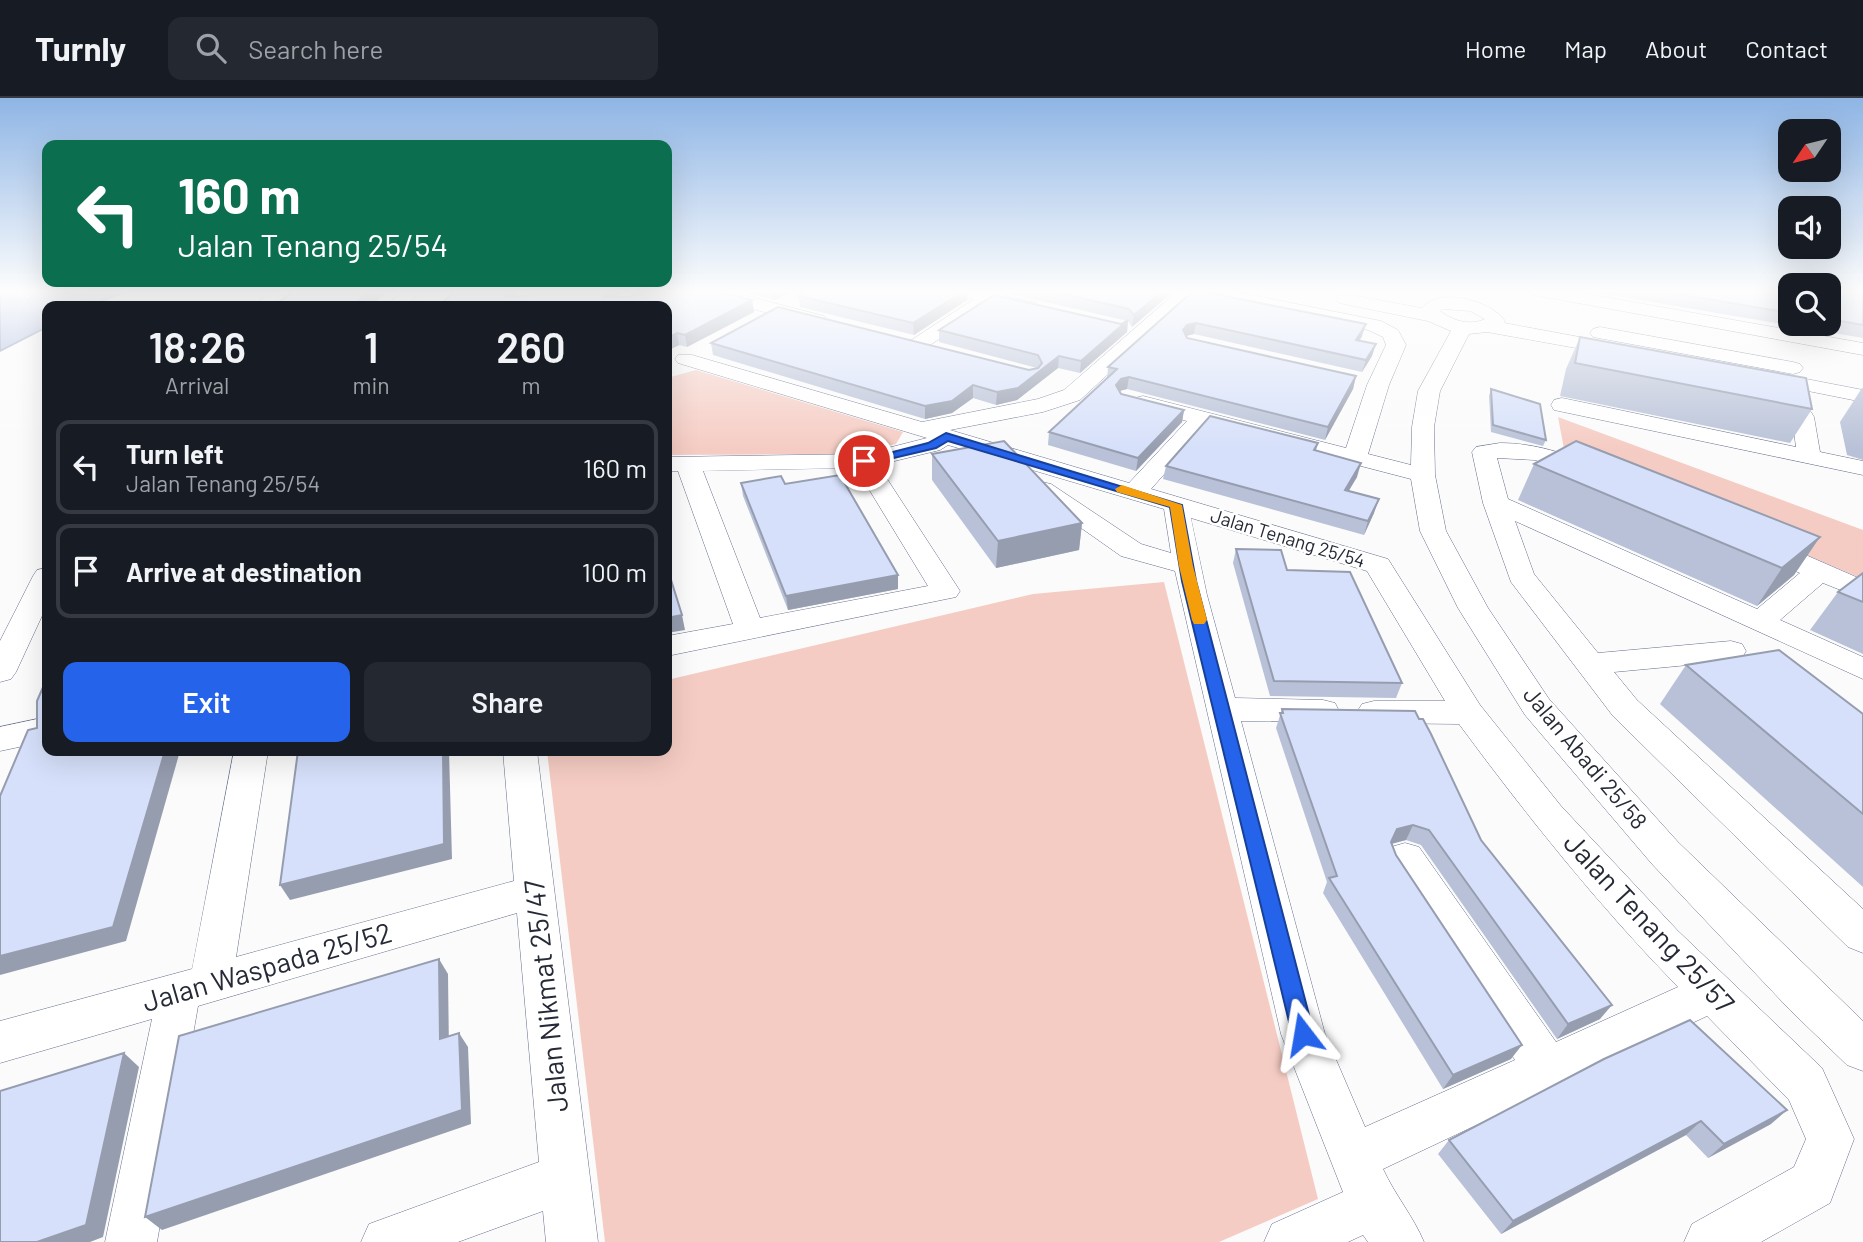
<!DOCTYPE html>
<style>
:root{--surface:#171b24;--page:#242831;--text:#f1f3f6;--muted:#9ea1a6;--line:#363941;--accent:#2563eb}
body{margin:0;font-family:Barlow,sans-serif;background:var(--page);color:var(--text);height:100vh;display:flex;flex-direction:column;font-size:26px;white-space:nowrap}
*{box-sizing:border-box;margin:0}
p{font-size:23px;color:var(--muted)}
.icon{flex:none;width:38px;height:38px;fill:none;stroke:currentColor;stroke-width:2;stroke-linecap:round;stroke-linejoin:round}
.map{position:relative;flex:1;overflow:hidden}
.sheet{position:absolute;left:42px;top:203px;width:630px;height:455px;display:flex;flex-direction:column;background:var(--surface);border-radius:14px;box-shadow:0 7px 28px #0002}
.sheet>*{flex:none}
.top-card{position:absolute;left:42px;top:42px;width:630px;height:147px;border-radius:14px;box-shadow:0 7px 28px #0002;background:#0b6e4f;color:#fff;overflow:hidden}
.needle{width:46px;rotate:235deg}
.buttons{position:absolute;left:1778px;top:21px;display:grid;gap:14px}
.buttons a{display:grid;place-items:center;width:63px;height:63px;border-radius:14px;background:var(--surface);box-shadow:0 7px 28px #0002;font-size:35px}
.pin{position:absolute;display:grid;place-items:center;width:60px;height:60px;color:#fff;margin:-30px;border:4px solid #fff;border-radius:50%;box-shadow:0 2px 7px #0007}
.me{position:absolute;width:77px;margin:-38px;rotate:346deg;stroke-linejoin:round;filter:drop-shadow(0 0 5px #0008)}
.turn{display:flex;align-items:center;gap:24px;height:147px;padding:0 21px;font-size:32px}
.turn .icon{width:91px;height:91px;stroke-width:2.5}
.turn b{display:block;font-size:49px;line-height:60px}
.eta{display:flex;justify-content:space-evenly;align-items:center;height:119px;text-align:center}
.eta b{font-size:42px;font-weight:600;line-height:49px}
.action{display:flex;gap:14px;margin-top:auto;padding:14px 21px}
.action a{flex:1;height:80px;border-radius:14px;background:var(--accent);color:#fff;font-size:28px;font-weight:600;line-height:80px;text-align:center}
.action a+a{background:var(--page);color:var(--text)}
ul{padding:0;list-style:none}
li{display:flex;align-items:center;gap:21px;height:94px;margin:0 14px 10px;padding:0 7px;border:4px solid var(--line);border-radius:14px}
li div{flex:1}
li b{display:block;font-size:26px}
li em{font-style:normal}
header{display:flex;align-items:center;gap:42px;box-sizing:border-box;height:98px;padding:0 35px;background:var(--surface);border-bottom:2px solid var(--line)}
header strong{font-size:33px}
nav{display:flex;gap:38px;margin-inline-start:auto;font-size:24px}
.search{width:490px;height:63px;background:var(--page);display:flex;align-items:center;gap:18px;box-sizing:border-box;padding:0 24px;border-radius:14px;color:var(--muted);font-size:26px}
.map>svg:first-child{display:block}
.green{fill:#f5ccc3}
.water{fill:#a7b7e0;stroke:#808dad;stroke-width:2}
.lines{fill:none;stroke-linecap:round;stroke-linejoin:round}
.minor-casing{stroke:#636e8b;stroke-width:1}
.minor{fill:#fff;fill-rule:evenodd}
.wall{fill:#b8c1d7}
.shaded-wall{fill:#969daf}
.building{fill:#d6e0fa;stroke:#969daf;stroke-width:2}
.route{fill:#2563eb;stroke:#184099;stroke-width:2}
.slow{fill:#f59e0b}
.labels{text-anchor:middle;stroke-width:5;stroke-linejoin:round;paint-order:stroke}
.far-street-label{font-size:19px;fill:#252a36;stroke:#fff}
.street-label{font-size:23px;fill:#252a36;stroke:#fff}
.near-street-label{font-size:28px;fill:#252a36;stroke:#fff}
</style>
<header>
<strong>Turnly</strong>
<div class="search"><svg class="icon" aria-label="search" viewBox="0 0 24 24"><circle cx="10" cy="10" r="6"/><path d="M15 15l6 6"/></svg>Search here</div>
<nav><a>Home</a><a>Map</a><a>About</a><a>Contact</a></nav>
</header>
<div class="map">
<svg width="1863" height="1144" viewBox="0 0 1863 1144">
<rect width="100%" height="100%" fill="#fbfbfb"/>
<g class="green">
<path d="M696,272L903,334L896,346L850,356L667,357V280Z"/>
<path d="M1558,319L1863,432V481L1565,356Z"/>
<path d="M1164,484L1318,1101L1219,1144H605L547,653H667V582L1033,496Z"/>
</g>
<path class="water" d="M0,192H129L89,208H47V229L0,253Z"/>
<g class="lines">
<g class="minor-casing">
<g id="minor">
<path d="M274,192H295L274,208H253Z"/>
<path d="M404,192H424L406,208H386Z"/>
<path d="M518,192H536L529,208H511Z"/>
<path d="M693,192H724L824,218L826,222L817,228L696,196Z"/>
<path d="M948,192H1010L1005,198L1037,205L1039,209L1030,215L992,206L924,251H910L907,247L910,243L974,201L951,196Z"/>
<path d="M1179,192L1197,194L1080,302L1043,314L950,332L1129,385L1187,323L1135,310L1132,305L1135,300L1143,298L1346,350L1367,287L1386,247L1383,239L1368,232L1231,203L1228,199L1237,194L1381,223L1398,232L1406,247L1389,287L1368,356L1411,367L1412,329L1418,293L1451,233L1428,223L1339,205L1336,201L1339,197L1345,196L1422,210C1439,188 1492,203 1505,223L1504,225L1628,248L1631,252L1628,256L1621,258L1487,234L1469,236L1440,293L1434,329L1435,377L1446,433L1488,510L1549,601L1678,744L1863,923V973L1847,967L1790,912L1652,766L1525,617L1458,510L1420,433L1411,381L1207,328L1151,391L1388,461L1480,607L1561,708L1678,833L1822,970L1854,1041L1830,1105L1761,1144H1684L1692,1126L1794,1069L1806,1041L1789,1002L1707,918L1383,1071C1395,1097 1413,1118 1424,1144H1368L1363,1137L1348,1144H1264L1272,1126L1343,1094L1281,936L1175,473L1121,458L1033,396L1030,391L1033,386L1042,384L1051,386L1141,446L1171,455L1164,411L948,347L940,352L878,367L960,493L956,499L667,558V538L733,526L678,373H667V359L864,356L927,340L678,265L675,261L678,257H692L922,324L1038,301L1064,292ZM1444,211L1470,213L1485,221C1470,228 1453,223 1440,213ZM856,370L928,488L760,520L703,373ZM1191,420L1367,473L1445,603H1374L1362,606L1357,614L1362,622L1374,625L1459,626C1527,718 1598,807 1678,889L1556,944L1419,749L1405,745L1391,749L1386,760L1391,771L1515,962L1365,1029L1325,936L1241,623L1323,624L1335,621L1339,613L1335,605L1323,602L1235,600L1207,497Z"/>
<path d="M1525,192H1565L1863,245V257L1534,197Z"/>
<path d="M1600,229L1793,264L1800,266L1803,270L1800,274L1793,276L1593,239L1590,235L1593,231Z"/>
<path d="M1765,273L1863,292V304L1758,283L1755,279L1758,275Z"/>
<path d="M1562,300L1796,349L1792,319L1795,314H1811L1814,319L1820,354L1863,363V377L1554,312L1551,307L1554,302Z"/>
<path d="M1500,345C1534,345 1565,355 1597,369L1600,374L1597,379L1588,381L1535,362L1497,360L1508,401L1757,511L1800,475L1751,454L1747,448L1751,442L1761,440L1771,442L1863,482V501L1823,485L1780,522L1863,559V581L1515,423L1534,476L1598,555L1731,543L1742,546L1746,553L1742,560L1731,563L1614,574L1637,602L1863,811V855L1848,849L1613,618L1511,484L1483,405L1472,354L1476,349Z"/>
<path d="M47,470V507L16,574L11,581L0,584V543L33,478L37,472Z"/>
<path d="M47,619V643L0,653V629Z"/>
<path d="M234,653H268L236,859L514,783L503,653H537L598,1144H546L543,1113L458,1144H361L369,1126L539,1064L517,815L198,908L157,1144H105L152,921L0,965V923L192,871Z"/>
</g>
</g>
<use href="#minor" class="minor"/>
</g>
<g class="wall">
<path d="M456,192H515L513,198L614,199L752,202L754,214L687,249L679,247L667,253V208H439Z"/>
<path d="M735,192H793L775,202Z"/>
<path d="M1010,192H1175L1132,229L1128,223L1127,234L1080,275L1058,270L1017,302L996,307L973,300L952,315L925,321L713,257L711,245L1029,272L1037,270L939,244V232L1121,226L1128,223L1010,196Z"/>
<path d="M1194,192L1362,238L1360,242L1372,258L1362,274L1194,236L1187,238V240L1356,278L1353,291L1325,342L1127,291L1120,293L1121,296L1184,312L1182,324L1136,373L1048,347L1049,334L1107,281L1108,269Z"/>
<path d="M1582,192H1790V226H1829V192L1863,196V240Z"/>
<path d="M799,198L967,202L914,237L800,209Z"/>
<path d="M1580,239L1812,311L1790,345L1560,298L1566,271Z"/>
<path d="M1862,290H1863V362L1847,357L1840,324Z"/>
<path d="M1491,291L1546,342L1543,348L1491,334L1489,298Z"/>
<path d="M1318,345L1316,353L1357,379L1348,393L1374,415L1364,437L1163,381L1166,368Z"/>
<path d="M932,356L1082,425L1079,452L996,470L932,382Z"/>
<path d="M1534,366L1820,439L1794,477L1757,508L1518,402Z"/>
<path d="M741,385L898,477V491L788,512L743,398Z"/>
<path d="M1236,451L1287,472L1402,585L1396,600L1270,598L1233,465Z"/>
<path d="M1863,475V556L1810,532L1838,494Z"/>
<path d="M1686,567L1863,616V789L1660,606Z"/>
<path d="M1282,611L1481,742L1600,921L1557,941L1421,747L1406,742L1392,746L1396,757L1511,961L1443,991L1323,795L1327,784L1276,630Z"/>
<path d="M1604,961L1771,1026L1708,1060L1686,1037L1501,1136L1438,1056L1449,1042Z"/>
</g>
<g class="shaded-wall">
<path d="M372,192H390L370,208H351Z"/>
<path d="M508,192H515L510,208L506,199Z"/>
<path d="M605,192H630L608,202L603,199Z"/>
<path d="M774,192H793L775,202Z"/>
<path d="M966,192H968L967,202L914,237L913,225Z"/>
<path d="M1164,192H1175L1132,229L1134,217Z"/>
<path d="M752,202L754,214L687,249L685,237Z"/>
<path d="M1128,222L1127,234L1080,275L1081,263Z"/>
<path d="M1196,225L1194,236L1185,238L1183,232L1187,227Z"/>
<path d="M1366,226L1362,238L1353,253L1356,242Z"/>
<path d="M677,235L679,247L667,253V240Z"/>
<path d="M1376,246L1372,258L1362,274L1366,262Z"/>
<path d="M1059,258L1058,270L1017,302L996,307L997,294Z"/>
<path d="M1356,278L1353,291L1325,342L1328,329Z"/>
<path d="M1129,279L1127,291L1119,293L1116,287L1121,281Z"/>
<path d="M973,287V300L952,315L925,321V308Z"/>
<path d="M1184,312L1182,324L1136,373L1138,360Z"/>
<path d="M1361,365L1357,379L1341,406L1345,392Z"/>
<path d="M1379,401L1374,415L1364,437L1368,423Z"/>
<path d="M1082,425L1079,452L996,470L998,443Z"/>
<path d="M1820,439L1794,477L1757,508L1782,470Z"/>
<path d="M898,477V491L788,512L786,498Z"/>
<path d="M682,517L685,532L667,535V520Z"/>
<path d="M165,653H180L126,843L0,877V858Z"/>
<path d="M443,653H449L452,761L290,802L280,787Z"/>
<path d="M1413,727L1406,742L1390,746L1384,759L1397,731Z"/>
<path d="M439,861L448,876L449,955L440,941Z"/>
<path d="M1612,907L1600,921L1557,941L1568,926Z"/>
<path d="M459,935L468,949L471,1026L162,1132L145,1119Z"/>
<path d="M1522,947L1511,961L1443,991L1453,977Z"/>
<path d="M124,955L139,969L103,1139L90,1144H37Z"/>
<path d="M1787,1012L1771,1026L1708,1060L1724,1046Z"/>
<path d="M1701,1023L1686,1037L1501,1136L1513,1123Z"/>
</g>
<g class="building">
<path d="M296,192H372L351,208H273Z"/>
<path d="M456,192H508L506,199L528,198L530,192H605L603,199H630L643,192H713L752,202L685,237L677,235L667,240V208H439Z"/>
<path d="M808,192H966L913,225L799,198Z"/>
<path d="M1046,192H1164L1134,217L1129,211Z"/>
<path d="M1194,192L1366,226L1356,242L1376,246L1366,262L1196,225L1187,227L1183,232L1187,240L1356,278L1328,329L1129,279L1121,281L1116,287L1121,296L1184,312L1138,360L1049,334L1117,271L1108,269Z"/>
<path d="M1654,192H1790V215Z"/>
<path d="M1829,192L1863,196V227L1829,221Z"/>
<path d="M994,197L1121,226L1128,222L1081,263L1059,258L1018,290L997,294L973,287L952,303L925,308L711,245L778,209L1029,272L1038,270L1042,265L1038,257L939,232Z"/>
<path d="M1580,239L1806,280L1812,311L1575,265Z"/>
<path d="M1491,291L1540,306L1546,342L1493,327Z"/>
<path d="M1210,318L1318,345L1314,352L1361,365L1345,392L1379,401L1368,423L1166,368Z"/>
<path d="M1004,343L1082,425L998,443L932,356Z"/>
<path d="M1576,343L1820,439L1782,470L1534,366Z"/>
<path d="M840,377L898,477L786,498L741,385L781,378L785,386Z"/>
<path d="M1236,451L1281,452L1287,472L1350,474L1402,585L1274,583Z"/>
<path d="M667,469L682,517L667,520Z"/>
<path d="M1863,475V504L1838,494Z"/>
<path d="M1779,552L1863,616V716L1686,567Z"/>
<path d="M47,580V653H165L113,829L0,858V698L28,632L37,630V603Z"/>
<path d="M1282,611L1415,613L1419,621H1423L1431,636L1481,742L1612,907L1568,926L1429,732L1413,727L1397,731L1391,744L1396,757L1522,947L1453,977L1329,780L1337,778L1280,615H1283Z"/>
<path d="M298,653H443L444,746L280,787Z"/>
<path d="M439,861L440,941L459,935L462,1012L145,1119L179,938Z"/>
<path d="M1690,922L1787,1012L1724,1046L1701,1023L1513,1123L1449,1042L1604,961Z"/>
<path d="M124,955L86,1127L37,1144H0V993Z"/>
</g>
<linearGradient id="sky" x2="0" y2="1"><stop stop-color="#8eb5e5"/><stop offset="0.55" stop-color="#fdfdfd"/><stop offset="1" stop-color="#fdfdfd" stop-opacity="0"/></linearGradient>
<rect width="1863" height="352" fill="url(#sky)"/>
<path class="route" d="M946,335L1182,407L1196,483L1314,936L1311,943L1303,946L1295,943L1292,936L1182,483L1170,409L948,343L936,350L864,367L858,363L928,345Z"/>
<path class="slow" d="M1122,387L1182,407L1193,468L1207,522L1204,526H1194L1192,522L1179,468L1170,409L1117,394L1115,391Z"/>
<g class="labels">
<g class="far-street-label">
<text transform="translate(1288 440) rotate(17)" y="7">Jalan Tenang 25/54</text>
</g>
<g class="street-label">
<text transform="translate(1585 660) rotate(50)" y="8">Jalan Abadi 25/58</text>
</g>
<g class="near-street-label">
<text transform="translate(1649 825) rotate(47)" y="10">Jalan Tenang 25/57</text>
<text transform="translate(267 869) rotate(-16)" y="10">Jalan Waspada 25/52</text>
<text transform="translate(546 898) rotate(-96)" y="10">Jalan Nikmat 25/47</text>
</g>
</g>
</svg>
<div class="buttons">
<a><svg class="needle" viewBox="-14 -14 28 28"><path d="M0-13l5 13h-10z" fill="#e53935"/><path d="M0 13l5-13h-10z" fill="#9ea1a6"/></svg></a>
<a><svg class="icon" aria-label="sound" viewBox="0 0 24 24"><path d="M4 9h4l5-4v14l-5-4H4zM17 9q2 3 0 6"/></svg></a>
<a><svg class="icon" aria-label="search" viewBox="0 0 24 24"><circle cx="10" cy="10" r="6"/><path d="M15 15l6 6"/></svg></a>
</div>
<div class="pin" style="left:864px;top:363px;background:#d93025"><svg class="icon" aria-label="arrive" viewBox="0 0 24 24"><path d="M6 21V4h12l-3 4 3 4H6"/></svg></div>
<svg class="me" style="left:1303px;top:936px" viewBox="-20 -20 40 40"><path d="M0-17L14 15 0 8-14 15z" fill="#2563eb" stroke="#fff" stroke-width="4"/></svg>
<div class="top-card">
<div class="turn"><svg class="icon" aria-label="left" viewBox="0 0 24 24"><path d="M17 20v-9H6M10 6l-5 5 5 5"/></svg><div><b>160 m</b>Jalan Tenang 25/54</div></div>
</div>
<section class="sheet">
<div class="eta">
<div><b>18:26</b><p>Arrival</p></div>
<div><b>1</b><p>min</p></div>
<div><b>260</b><p>m</p></div>
</div>
<ul>
<li><svg class="icon" aria-label="left" viewBox="0 0 24 24"><path d="M17 20v-9H6M10 6l-5 5 5 5"/></svg><div><b>Turn left</b><p>Jalan Tenang 25/54</p></div><em>160 m</em></li>
<li><svg class="icon" aria-label="arrive" viewBox="0 0 24 24"><path d="M6 21V4h12l-3 4 3 4H6"/></svg><div><b>Arrive at destination</b></div><em>100 m</em></li>
</ul>
<div class="action"><a>Exit</a><a>Share</a></div>
</section>
</div>
